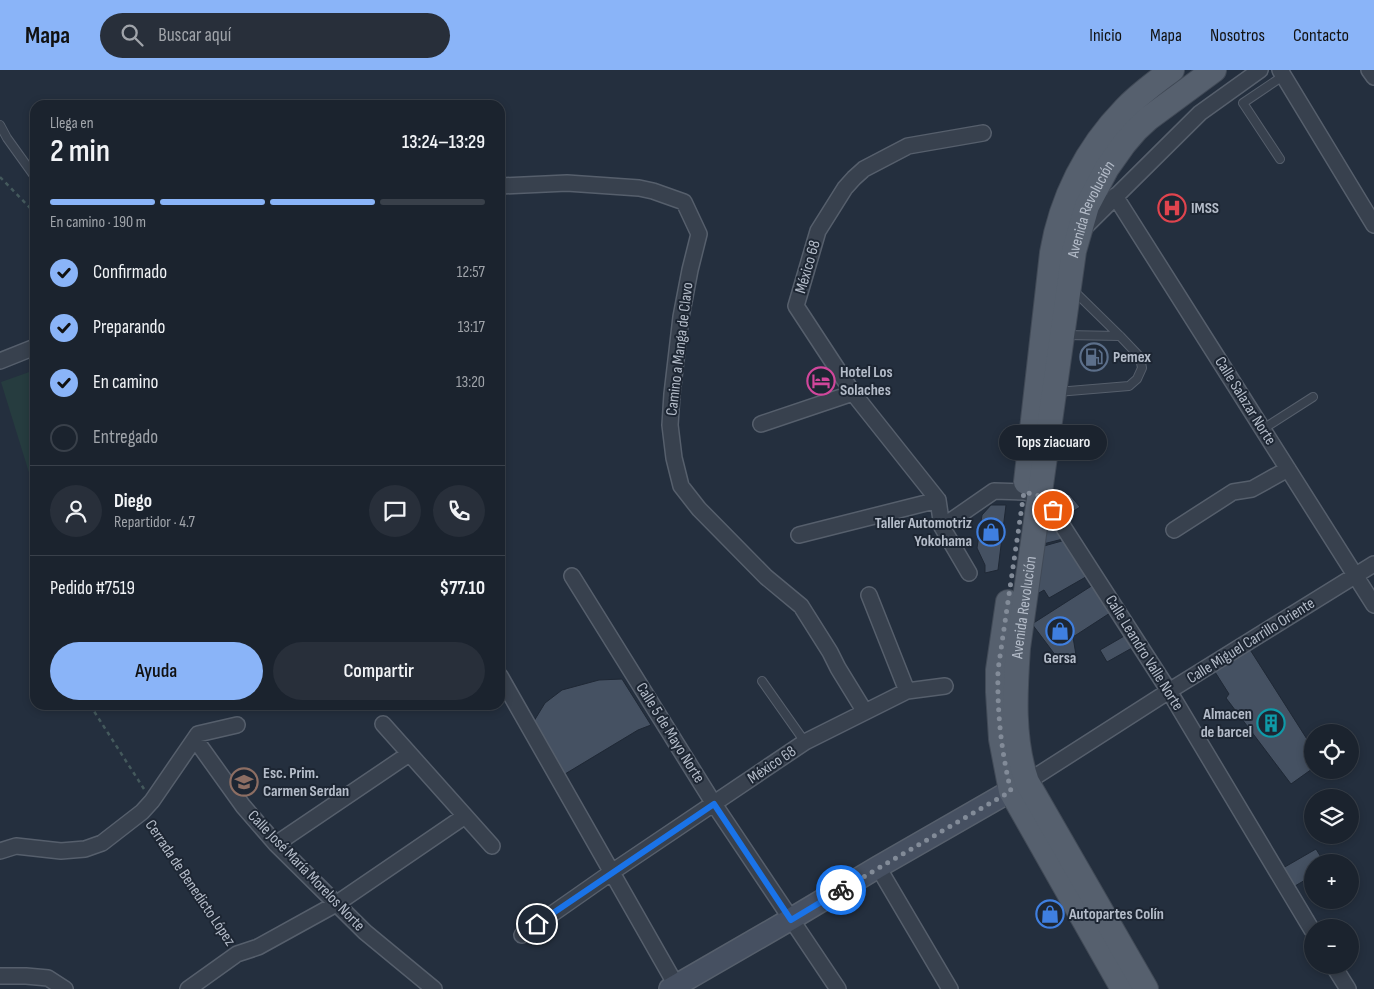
<!DOCTYPE html>
<html lang="es">
<head>
<meta charset="utf-8">
<style>
  :root { --surface:#1b232e; --page:#282f3a; --text:#f1f3f6; --muted:#a0a4aa; --line:#39404a; --accent:#8ab4f8 }
  body { margin:0; font-family:"Sofia Sans Condensed",sans-serif; background:var(--page); color:var(--text); height:100vh; display:flex; flex-direction:column; font-size:19px; white-space:nowrap }
  * { box-sizing:border-box; margin:0 }
  p { font-size:16px; color:var(--muted) }
  .icon { flex:none; width:28px; height:28px; fill:none; stroke:currentColor; stroke-width:2; stroke-linecap:round; stroke-linejoin:round }
  .map { position:relative; flex:1; overflow:hidden }
  .details { position:absolute; left:30px; top:30px; width:475px; height:610px; display:flex; flex-direction:column; background:var(--surface); border-radius:15px; box-shadow:0 2px 8px #0003,0 0 0 1px var(--line) }
  .details>* { flex:none }
  .buttons { position:absolute; left:1304px; top:654px; display:grid; gap:10px }
  .buttons a { display:grid; place-items:center; width:55px; height:55px; border-radius:50%; background:var(--surface); box-shadow:0 2px 8px #0003,0 0 0 1px var(--line); font-size:25px }
  .pin { position:absolute; display:grid; place-items:center; width:42px; height:42px; color:#fff; margin:-21px; border:2px solid #fff; border-radius:50%; box-shadow:0 1px 5px #0007 }
  .courier { position:absolute; display:grid; place-items:center; width:50px; height:50px; margin:-25px; border:4px solid #1a73e8; border-radius:50%; background:#fff; color:#222; box-shadow:0 1px 6px #0007 }
  .bubble { position:absolute; height:35px; border-radius:18px; background:var(--surface); box-shadow:0 2px 8px #0003,0 0 0 1px var(--line); font-size:16px; font-weight:600; line-height:35px; text-align:center }
  .summary em { font-style:normal; font-weight:600 }
  .summary div { display:flex; flex-direction:column-reverse }
  .summary { display:flex; align-items:center; justify-content:space-between; height:85px; padding:0 20px }
  h1 { font-size:32px; font-weight:600; line-height:38px }
  .bar { display:grid; grid-template-columns:repeat(4,1fr); gap:8px 5px; align-content:center; height:60px; padding:0 20px }
  .bar i { height:6px; border-radius:4px; background:var(--line) }
  .bar .on { background:var(--accent) }
  .bar p { grid-column:span 4 }
  .line { display:flex; align-items:center; gap:12px; padding:0 20px; border-top:1px solid var(--line) }
  .line div { flex:1 }
  .round { display:grid; place-items:center; flex:none; width:52px; height:52px; border-radius:26px; background:var(--page) }
  ol { padding:0 20px; list-style:none }
  li { display:flex; align-items:center; gap:15px; height:55px }
  li p { margin-inline-start:auto }
  li .icon { padding:5px; border-radius:50%; background:var(--accent); color:#111; stroke-width:4 }
  li:last-child { color:var(--muted) }
  li i { width:28px; height:28px; border:2px solid var(--line); border-radius:50% }
  .cta { display:flex; gap:10px; margin-top:auto; padding:10px 20px }
  .cta a { flex:1; height:58px; border-radius:30px; background:var(--accent); color:#111; font-size:20px; font-weight:600; line-height:58px; text-align:center }
  .cta a+a { background:var(--page); color:var(--text) }
  header { display:flex; align-items:center; gap:30px; box-sizing:border-box; height:70px; padding:0 25px; background:var(--accent); color:#111 }
  header strong { font-size:24px }
  nav { display:flex; gap:28px; margin-inline-start:auto; font-size:18px }
  .search { width:350px; height:45px; background:var(--page); display:flex; align-items:center; gap:12px; box-sizing:border-box; padding:0 18px; border-radius:28px; color:var(--muted); font-size:19px }
  .map>svg:first-child { display:block }
</style>
</head>
<body>
<header>
<strong>Mapa</strong>
<div class="search"><svg class="icon" aria-label="search" viewBox="0 0 24 24"><circle cx="10" cy="10" r="6"/><path d="M15 15l6 6"/></svg>Buscar aquí</div>
<nav><a>Inicio</a><a>Mapa</a><a>Nosotros</a><a>Contacto</a></nav>
</header>
<div class="map">
<svg width="1374" height="919" viewBox="0 0 1374 919">
  <rect width="100%" height="100%" fill="#242f3e"/>
  <path fill="#263c3f" d="M35,300V422L1,312Z"/>
  <path fill="#455162" stroke="#1f2835" d="M1069,424L1080,437L1069,444L1059,431Z
    M1043,432L1067,468L1043,474Z
    M991,435H1006L998,500L985,503V495L977,478L982,445Z
    M1069,469L1091,504L1049,528L1044,520L1034,526L1044,476Z
    M1093,515L1110,543L1073,567L1076,585L1062,594L1032,554Z
    M1126,565L1132,578L1107,592L1100,580Z
    M1249,578L1312,677V699L1291,714L1226,628L1229,624L1215,602Z
    M622,609L651,655L638,660L565,704L534,651L545,633L562,620L599,610Z
    M1316,779L1324,792H1312V806L1295,816L1283,798Z"/>
  <g fill="none" stroke-linecap="round" stroke-linejoin="round">
    <g stroke="#565f6c" stroke-width="10">
      <path id="lane" d="M0,55L7,68L35,107
        M1280,89L1243,33L1283,6
        M1065,265L1120,266
        M1057,322L1129,316L1137,309L1142,298L1140,287L1120,266L1072,219
        M1263,359L1313,327
        M762,611L805,672"/>
    </g>
    <g stroke="#565f6c" stroke-width="18">
      <path id="street" d="M1280,0L1374,155
        M1369,0L1374,7
        M500,116L567,113L639,118L653,121L684,132L699,164L690,200L681,247L672,324L670,355L674,388L681,416L699,439L766,507L801,536L830,582L838,598L865,642
        M1115,126L1374,535
        M1083,159L1200,43L1260,0
        M0,291L35,277
        M761,354L853,323
        M942,457L994,421L1024,422L1040,426L1053,441L1169,621L1312,860
        M1174,460L1233,422L1252,419L1288,399
        M799,465L938,430
        M969,503L942,457L938,430L853,323L796,236L818,161L845,118L854,108L864,99L908,76L983,63
        M572,506L714,734L838,919
        M869,525L907,621
        M500,606L676,915
        M383,654L492,776
        M195,669L243,736L276,774L365,862L434,919
        M1027,712L1169,621L1374,494
        M276,774L409,684
        M0,781L16,776L61,781L85,779L102,773L142,742L152,731L198,664L237,655
        M878,797L950,919
        M522,865L612,802L805,672L907,621L945,616
        M1333,895L1348,919
        M0,906H26L48,908L65,919
        M188,919L237,884L258,877L336,834L465,746"/>
    </g>
    <g stroke="#565f6c" stroke-width="24">
      <path id="secondary" d="M670,919L791,849L878,797L1026,712"/>
    </g>
    <g stroke="#414a57" stroke-width="26">
      <g id="primary">
        <path d="M1026,412L1052,183C1061,129 1086,79 1125,39C1139,24 1156,12 1172,0"/>
        <path d="M1008,532L998,600V622L1001,669L1011,721L1123,919"/>
        <path id="s1" d="M1146,919L1027,712C1012,670 1015,622 1018,578L1074,181L1087,136L1107,98L1124,74L1136,60L1149,48L1214,0"/>
      </g>
    </g>
    <path stroke="#44595c" stroke-width="2.5" stroke-dasharray="4 4" stroke-linecap="butt" d="M0,107L35,143
      M90,635L144,719
      M149,753L229,873"/>
    <use href="#lane" stroke="#38414e" stroke-width="8"/>
    <use href="#street" stroke="#38414e" stroke-width="15"/>
    <use href="#secondary" stroke="#465061" stroke-width="21"/>
    <use href="#primary" stroke="#56606e" stroke-width="24"/>
  </g>
  <g fill="none" stroke-linecap="round" stroke-linejoin="round">
    <path stroke="#828b98" stroke-width="5" stroke-dasharray="0 9" d="M841,820L1011,721C1001,681 997,641 998,600L1024,422L1040,426L1053,440"/>
    <path stroke="#1a73e8" stroke-width="6" d="M537,854L714,734L791,850L841,820"/>
  </g>
  <defs>
    <g id="hospital-ring" transform="scale(1.4375)"><circle r="9.5" fill="#1d2633" stroke="#e0444e" stroke-width="1.5"/><path d="M-5-5h3v3.5h4V-5h3V5h-3V1.5h-4V5h-3Z" fill="#e0444e"/></g>
    <g id="fuel-ring" transform="scale(1.4375)"><circle r="9.5" fill="#1d2633" stroke="#5c6f8a" stroke-width="1.5"/><path d="M-5.5-6h7V0h2V4h1.3V-2.5L3-4.5l.8-.8L6-3V5H2.5V1h-1V6h-7ZM-4.2-4.7v3.2H.2V-4.7Z" fill="#5c6f8a"/></g>
    <g id="hotel-ring" transform="scale(1.4375)"><circle r="9.5" fill="#1d2633" stroke="#d1479c" stroke-width="1.5"/><path d="M-6-4.5h1.5V1H6V5H4.5V3h-9V5H-6ZM-4 0a1.8 1.8 0 1 1 3.6 0ZM.5 0V-2.5h3Q6-2.5 6 0Z" fill="#d1479c"/></g>
    <g id="shop-ring" transform="scale(1.4375)"><circle r="9.5" fill="#1d2633" stroke="#3f7fe0" stroke-width="1.5"/><path d="M-5-2.5h2.3a2.7 3.5 0 0 1 5.4 0H5L5.5 6h-11ZM-1.5-2.5h3a1.5 2.3 0 0 0-3 0Z" fill="#3f7fe0"/></g>
    <g id="building-ring" transform="scale(1.4375)"><circle r="9.5" fill="#1d2633" stroke="#0f9aa8" stroke-width="1.5"/><path d="M-4-6H4V6H1V3H-1V6H-4ZM-2.5-4.3h1.7v1.8h-1.7ZM.8-4.3h1.7v1.8H.8ZM-2.5-1h1.7V.8h-1.7ZM.8-1h1.7V.8H.8Z" fill="#0f9aa8"/></g>
    <g id="school-ring" transform="scale(1.4375)"><circle r="9.5" fill="#1d2633" stroke="#8d6e63" stroke-width="1.5"/><path d="M0-5L7-2L0 1L-7-2ZM-4 1L0 2.5L4 1V4Q0 6-4 4Z" fill="#8d6e63"/></g>
  </defs>
  <g fill-rule="evenodd">
    <use href="#hospital-ring" x="1172" y="138"/>
    <use href="#fuel-ring" x="1094" y="287"/>
    <use href="#hotel-ring" x="821" y="311"/>
    <use href="#shop-ring" x="991" y="462"/>
    <use href="#shop-ring" x="1060" y="561"/>
    <use href="#building-ring" x="1271" y="653"/>
    <use href="#school-ring" x="244" y="712"/>
    <use href="#shop-ring" x="1050" y="844"/>
  </g>
  <g text-anchor="middle" dominant-baseline="central" stroke-width="4" stroke-linejoin="round" paint-order="stroke">
    <g font-size="16" font-weight="bold" fill="#b4bcc9" stroke="#1d2633" text-anchor="start">
      <text x="1191" y="138">IMSS</text>
      <text x="1113" y="287">Pemex</text>
      <text x="840" y="302">Hotel Los<tspan x="840" dy="18">Solaches</tspan></text>
      <text x="972" y="453" text-anchor="end">Taller Automotriz<tspan x="972" dy="18">Yokohama</tspan></text>
      <text x="1060" y="588" text-anchor="middle">Gersa</text>
      <text x="1252" y="644" text-anchor="end">Almacen<tspan x="1252" dy="18">de barcel</tspan></text>
      <text x="263" y="703">Esc. Prim.<tspan x="263" dy="18">Carmen Serdan</tspan></text>
      <text x="1069" y="844">Autopartes Colín</text>
    </g>
    <g font-size="16" fill="#b4bcc9" stroke="#1d2633">
      <text stroke="none"><textPath href="#s1" startOffset="820">Avenida Revolución</textPath></text>
      <text transform="translate(808 197) rotate(-74)">México 68</text>
      <text transform="translate(680 279) rotate(-83)">Camino a Manga de Clavo</text>
      <text transform="translate(1245 331) rotate(58)">Calle Salazar Norte</text>
      <text stroke="none"><textPath href="#s1" startOffset="415">Avenida Revolución</textPath></text>
      <text transform="translate(1251 571) rotate(-32)">Calle Miguel Carrillo Oriente</text>
      <text transform="translate(1144 583) rotate(58)">Calle Leandro Valle Norte</text>
      <text transform="translate(670 663) rotate(58)">Calle 5 de Mayo Norte</text>
      <text transform="translate(772 695) rotate(-34)">México 68</text>
      <text transform="translate(306 801) rotate(46)">Calle José María Morelos Norte</text>
      <text transform="translate(190 813) rotate(56)">Cerrada de Benedicto López</text>
    </g>
  </g>
</svg>
<div class="buttons">
<a><svg class="icon" aria-label="locate" viewBox="0 0 24 24"><circle cx="12" cy="12" r="6"/><path d="M12 2v4M12 18v4M2 12h4M18 12h4"/></svg></a>
<a><svg class="icon" aria-label="layers" viewBox="0 0 24 24"><path d="M12 4l9 5-9 5-9-5zM3 14l9 5 9-5"/></svg></a>
<a>+</a>
<a>−</a>
</div>
<div class="pin" style="left:1053px;top:440px;background:#ea580c"><svg class="icon" aria-label="bag" viewBox="0 0 24 24"><path d="M5 8h14l-1 12H6zM9 8a3 3 0 0 1 6 0"/></svg></div>
<div class="pin" style="left:537px;top:854px;background:#1f2937"><svg class="icon" aria-label="home" viewBox="0 0 24 24"><path d="M3 11l9-7 9 7M6 9v11h12V9"/></svg></div>
<div class="courier" style="left:841px;top:820px"><svg class="icon" aria-label="bike" viewBox="0 0 24 24"><circle cx="6" cy="16" r="4"/><circle cx="18" cy="16" r="4"/><path d="M6 16l4-8h5l3 8M10 8l3 8H6M13 5h3"/></svg></div>
<div class="bubble" style="left:999px;top:355px;width:108px">Tops ziacuaro</div>
<section class="details">
<div class="summary"><div><h1>2 min</h1><p>Llega en</p></div><em>13:24–13:29</em></div>
<div class="bar"><i class="on"></i><i class="on"></i><i class="on"></i><i></i><p>En camino · 190 m</p></div>
<ol>
<li><svg class="icon" aria-label="check" viewBox="0 0 24 24"><path d="M5 12l5 5 9-10"/></svg>Confirmado<p>12:57</p></li>
<li><svg class="icon" aria-label="check" viewBox="0 0 24 24"><path d="M5 12l5 5 9-10"/></svg>Preparando<p>13:17</p></li>
<li><svg class="icon" aria-label="check" viewBox="0 0 24 24"><path d="M5 12l5 5 9-10"/></svg>En camino<p>13:20</p></li>
<li><i></i>Entregado</li>
</ol>
<div class="line" style="height:90px"><a class="round"><svg class="icon" aria-label="person" viewBox="0 0 24 24"><circle cx="12" cy="8" r="4"/><path d="M4 21q1-7 8-7t8 7"/></svg></a><div><b>Diego</b><p>Repartidor · 4.7</p></div><a class="round"><svg class="icon" aria-label="chat" viewBox="0 0 24 24"><path d="M4 5h16v11H9l-5 4z"/></svg></a><a class="round"><svg class="icon" aria-label="phone" viewBox="0 0 24 24"><path d="M5 4h4l2 5-3 2q2 4 5 5l2-3 5 2v4C11 20 4 13 5 4z"/></svg></a></div>
<div class="line" style="height:65px"><div>Pedido #7519</div><b>$77.10</b></div>
<div class="cta"><a>Ayuda</a><a>Compartir</a></div>
</section>
</div>
</body>
</html>
